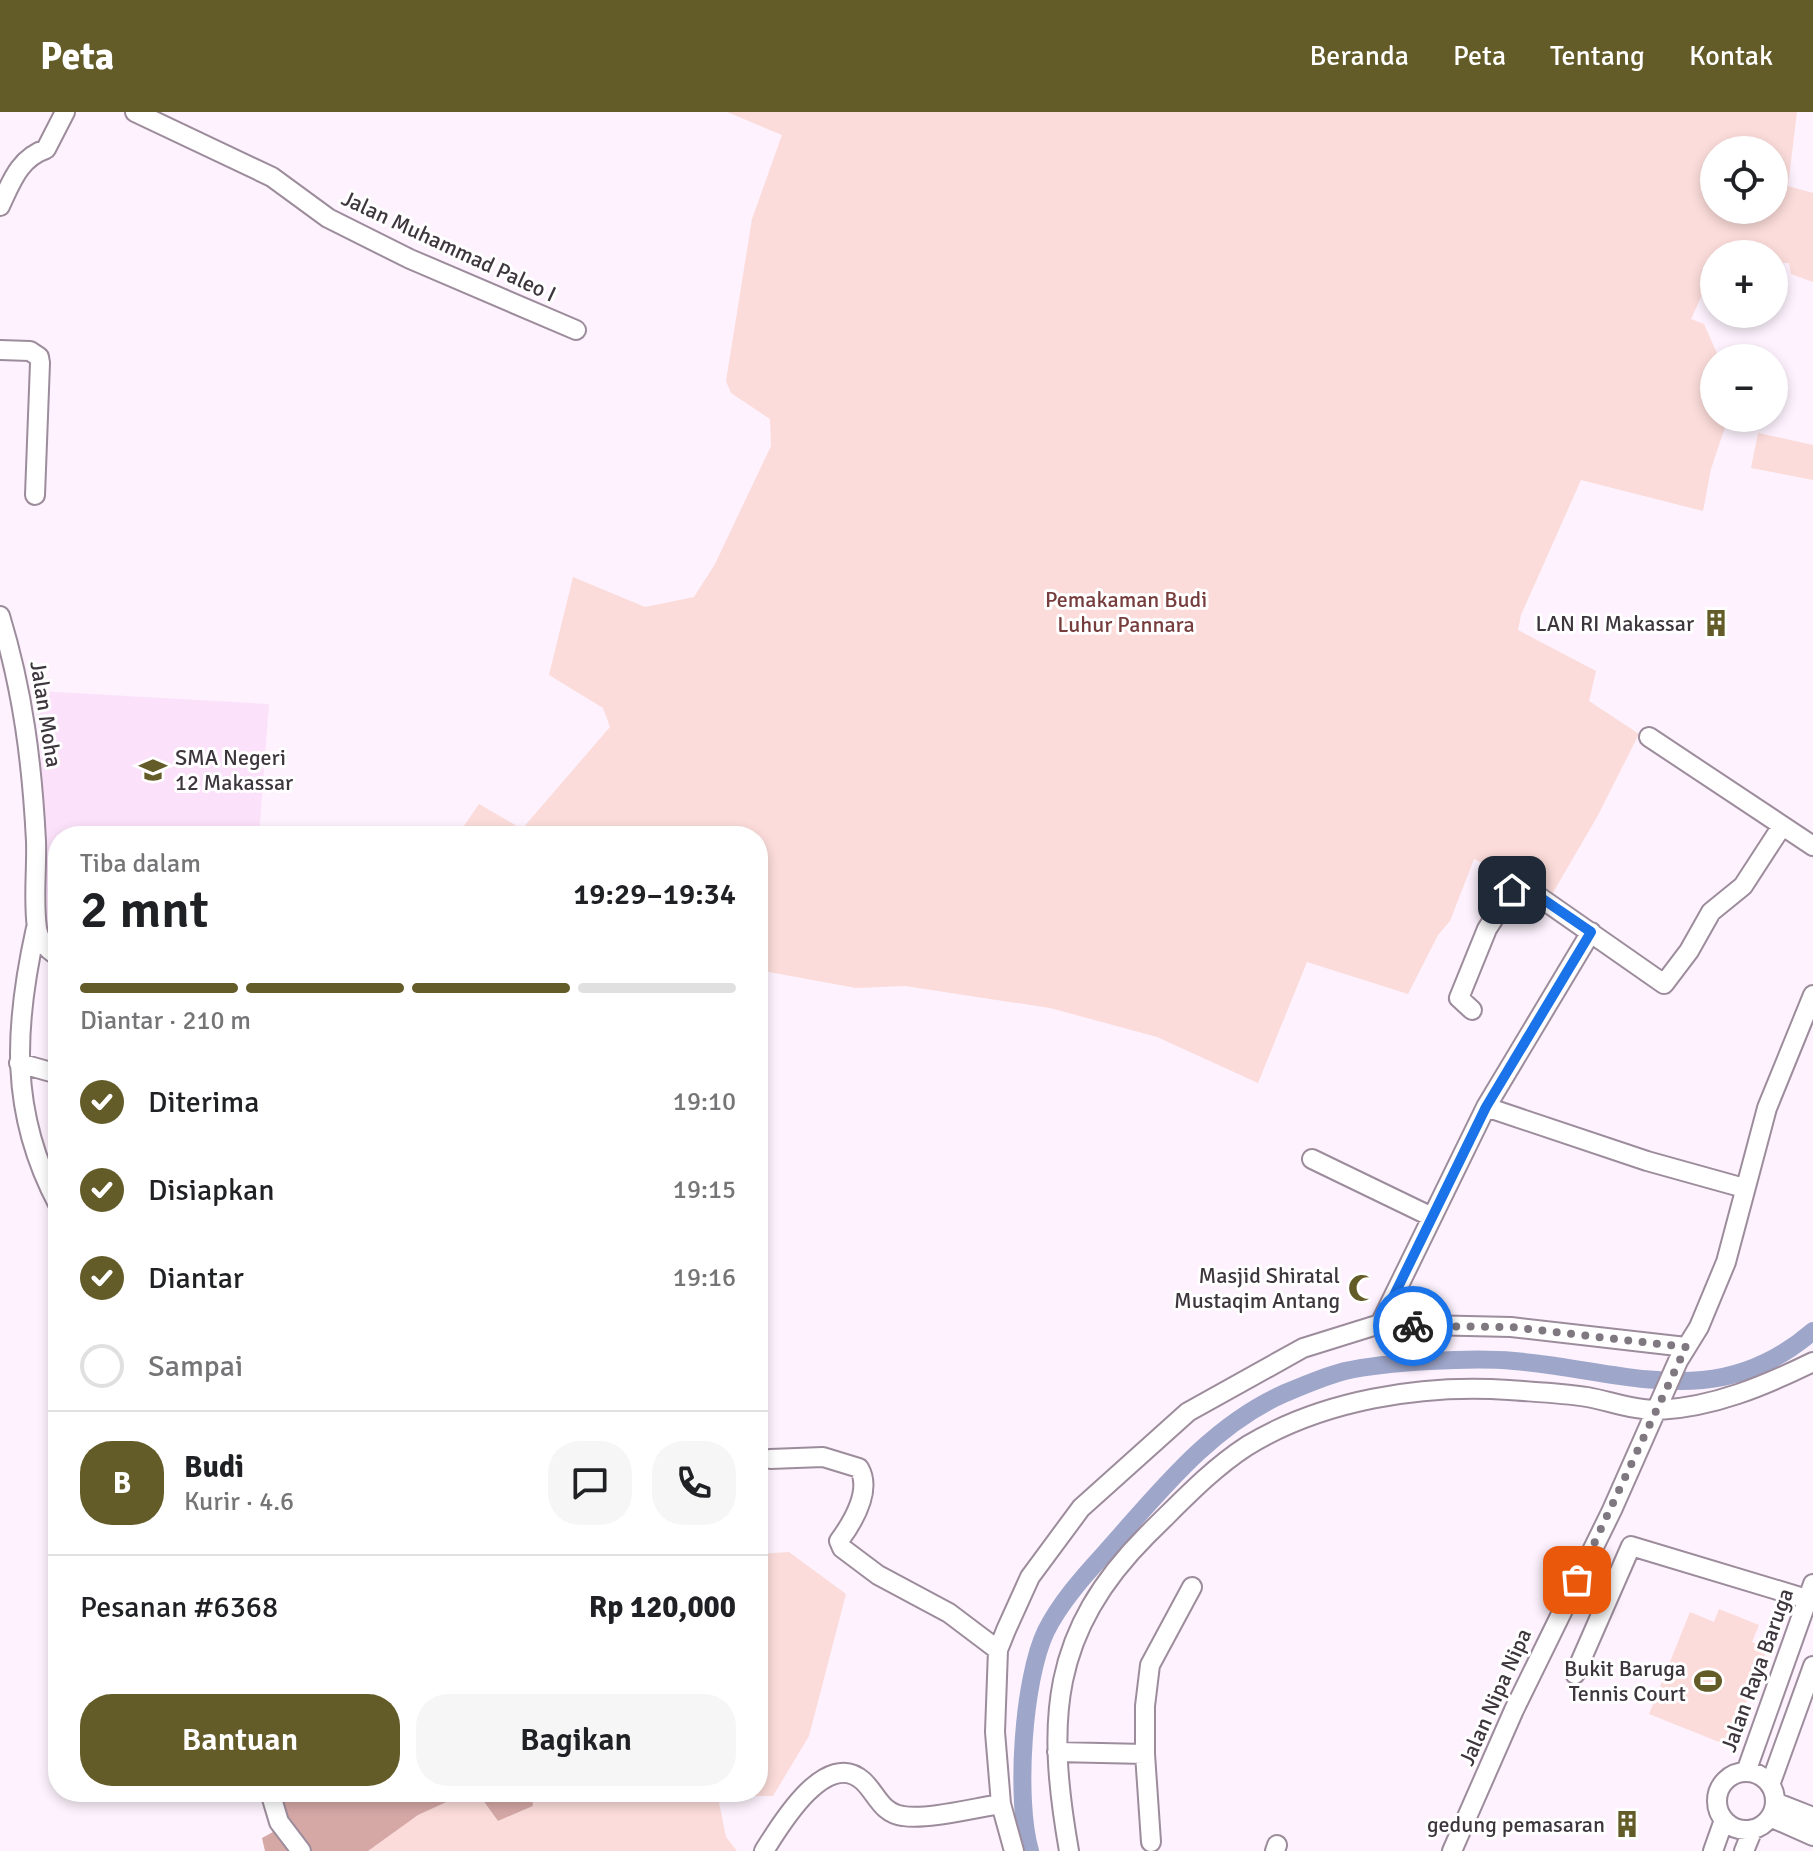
<!DOCTYPE html>
<html lang="id">
<head>
<meta charset="utf-8">
<style>
  :root { --surface:#fff; --page:#f6f6f6; --text:#202124; --muted:#757577; --line:#e0e0e0; --accent:#635b28 }
  body { margin:0; font-family:Signika,sans-serif; background:var(--page); color:var(--text); height:100vh; display:flex; flex-direction:column; font-size:30px; white-space:nowrap }
  * { box-sizing:border-box; margin:0 }
  p { font-size:26px; color:var(--muted) }
  .icon { flex:none; width:44px; height:44px; fill:none; stroke:currentColor; stroke-width:2; stroke-linecap:round; stroke-linejoin:round }
  .map { position:relative; flex:1; overflow:hidden }
  .sheet { position:absolute; left:48px; top:714px; width:720px; height:976px; display:flex; flex-direction:column; background:var(--surface); border-radius:32px; box-shadow:0 4px 12px #0003 }
  .sheet>* { flex:none }
  .buttons { position:absolute; left:1700px; top:24px; display:grid; gap:16px }
  .buttons a { display:grid; place-items:center; width:88px; height:88px; border-radius:50%; background:var(--surface); box-shadow:0 4px 12px #0003; font-size:40px }
  .pin { position:absolute; display:grid; place-items:center; width:68px; height:68px; color:#fff; margin:-34px; border-radius:16px; box-shadow:0 4px 12px #0006 }
  .courier { position:absolute; display:grid; place-items:center; width:80px; height:80px; margin:-40px; border:6px solid #1a73e8; border-radius:50%; background:#fff; color:#222; box-shadow:0 2px 10px #0007 }
  .headline em { font-style:normal; font-weight:600 }
  .headline div { display:flex; flex-direction:column-reverse }
  .headline { display:flex; align-items:center; justify-content:space-between; height:136px; padding:0 32px }
  h1 { font-size:52px; font-weight:600; line-height:60px }
  .bar { display:grid; grid-template-columns:repeat(4,1fr); gap:12px 8px; align-content:center; height:96px; padding:0 32px }
  .bar i { height:10px; border-radius:6px; background:var(--line) }
  .bar .active { background:var(--accent) }
  .bar p { grid-column:span 4 }
  .line { display:flex; align-items:center; gap:20px; padding:0 32px; border-top:2px solid var(--line) }
  .line div { flex:1 }
  .round { display:grid; place-items:center; flex:none; width:84px; height:84px; border-radius:32px; background:var(--page) }
  ol { padding:0 32px; list-style:none }
  li { display:flex; align-items:center; gap:24px; height:88px }
  li p { margin-inline-start:auto }
  li .icon { padding:8px; border-radius:50%; background:var(--accent); color:#fff; stroke-width:4 }
  li:last-child { color:var(--muted) }
  li i { width:44px; height:44px; border:4px solid var(--line); border-radius:50% }
  .cta { display:flex; gap:16px; margin-top:auto; padding:16px 32px }
  .cta a { flex:1; height:92px; border-radius:32px; background:var(--accent); color:#fff; font-size:32px; font-weight:600; line-height:92px; text-align:center }
  .cta a+a { background:var(--page); color:var(--text) }
  header { display:flex; align-items:center; gap:48px; box-sizing:border-box; height:112px; padding:0 40px; background:var(--accent); color:#fff }
  header strong { font-size:38px }
  nav { display:flex; gap:44px; margin-inline-start:auto; font-size:28px }
  .map>svg:first-child { display:block }
</style>
</head>
<body>
<header>
<strong>Peta</strong>
<nav><a>Beranda</a><a>Peta</a><a>Tentang</a><a>Kontak</a></nav>
</header>
<div class="map">
<svg width="1813" height="1739" viewBox="0 0 1813 1739">
  <rect width="100%" height="100%" fill="#fdf2fd"/>
  <path fill="#fbe2fa" d="M38,579L269,592L259,724H58V828L48,824Z"/>
  <path fill="#fbdcda" fill-rule="evenodd" d="M727,0H1797L1788,74L1813,81V170L1791,162L1789,151H1774V142H1742L1726,131L1721,142H1714V157L1691,207L1704,212L1719,246H1714V306H1728L1711,357L1703,399L1581,368L1521,503L1518,518L1596,559L1589,589L1639,622L1597,705L1544,796L1527,789L1509,764L1474,747L1450,809L1438,823L1408,882L1307,850L1258,971L1157,925L1050,896L905,874L856,876L758,858V724H457L479,692L522,717L610,615L603,596L549,563L573,465L645,495L694,485L715,452L771,334L770,307L731,281L726,269L752,107L782,23ZM1714,38H1774V98H1714Z
    M1758,321L1813,333V368L1751,356Z
    M789,1440L846,1482L809,1624L773,1684H745L719,1690L726,1725L737,1739H368C396,1719 442,1680 477,1680L498,1709L533,1694L532,1680H758V1442Z
    M1719,1497L1759,1513L1752,1530L1767,1537L1729,1634L1649,1602L1690,1500L1714,1510Z"/>
  <path fill="#d5a8a6" d="M262,1680H468L418,1703L368,1739H265L262,1726L273,1720Z
    M477,1680H532L533,1694L498,1709Z"/>
  <g fill="none" stroke-linecap="round" stroke-linejoin="round">
    <path stroke="#9ea6ca" stroke-width="18" d="M1030,1739C1015,1687 1023,1567 1046,1519C1060,1491 1083,1465 1104,1442C1157,1383 1209,1315 1283,1282C1302,1274 1325,1264 1345,1259C1386,1250 1472,1245 1514,1249C1625,1258 1716,1303 1813,1219"/>
    <g stroke="#9d8c9c" stroke-width="22">
      <path id="minor" d="M135,0L272,65L328,106L410,147L576,218
        M0,94C11,71 19,46 46,37L65,0
        M0,238L30,239L39,245L40,251L35,383
        M0,504C23,579 32,651 36,729C37,757 33,788 37,816C39,829 46,837 58,844
        M1649,625L1813,734
        M36,816C14,915 9,1000 58,1092
        M1472,898L1459,886L1487,817L1512,778L1525,775L1664,872L1689,839L1711,800L1743,774L1782,714
        M19,951L58,962
        M1486,995L1647,1049L1744,1076
        M1312,1047L1432,1105
        M1380,1212L1486,995L1591,820
        M770,1347L823,1345L859,1356C872,1378 853,1410 839,1429L842,1436L878,1463L949,1501L998,1538
        M1575,1562L1631,1434L1807,1487
        M1057,1640L1145,1642V1594L1150,1553L1192,1475
        M1145,1642L1151,1730
        M1746,1660L1813,1472
        M1717 1689a29 29 0 1 1 58 0a29 29 0 1 1-58 0Z
        M1770,1673L1813,1554
        M270,1680L279,1710L301,1739
        M1775,1690L1813,1705
        M1770,1705L1813,1724
        M764,1739C779,1715 826,1635 863,1669C877,1682 881,1701 903,1704C928,1708 974,1696 1001,1692
        M1014,1739L1001,1692L995,1620L998,1538L1006,1518L1030,1465L1081,1396L1188,1300L1303,1236L1380,1212L1511,1215L1686,1235
        M1069,1739C1046,1608 1050,1520 1148,1422C1180,1391 1210,1358 1247,1334C1322,1288 1422,1272 1509,1278C1535,1280 1562,1281 1587,1285C1610,1289 1636,1299 1659,1298C1714,1295 1764,1274 1813,1250
        M1275,1739L1277,1733
        M1452,1739L1514,1598L1612,1398L1678,1249L1699,1215L1726,1150L1767,996L1813,883
        M1713,1739L1724,1708
        M1744,1739L1753,1717"/>
    </g>
    <use href="#minor" stroke="#fff" stroke-width="18"/>
  </g>
  <g fill="none" stroke-linecap="round" stroke-linejoin="round">
    <path stroke="#807880" stroke-width="8" stroke-dasharray="0 14.4" d="M1413,1214L1511,1215L1686,1235L1577,1468"/>
    <path stroke="#1a73e8" stroke-width="10" d="M1413,1214L1380,1212L1486,995L1591,820L1525,775L1512,778"/>
  </g>
  <defs>
    <g id="building-bare" transform="scale(2.16)"><path d="M-4-6H4V6H1V3H-1V6H-4ZM-2.5-4.3h1.7v1.8h-1.7ZM.8-4.3h1.7v1.8H.8ZM-2.5-1h1.7V.8h-1.7ZM.8-1h1.7V.8H.8Z" fill="#635b28" stroke="#fff" stroke-width="2.5" paint-order="stroke"/></g>
    <g id="school-bare" transform="scale(2.16)"><path d="M0-5L7-2L0 1L-7-2ZM-4 1L0 2.5L4 1V4Q0 6-4 4Z" fill="#635b28" stroke="#fff" stroke-width="2.5" paint-order="stroke"/></g>
    <g id="mosque-bare" transform="scale(2.16)"><path d="M3.5-4.9A6 6 0 1 0 3.5 4.9A5 5 0 1 1 3.5-4.9Z" fill="#635b28" stroke="#fff" stroke-width="2.5" paint-order="stroke"/></g>
    <g id="stadium-bare" transform="scale(2.16)"><path d="M0-5a6.5 5 0 1 0 0 10a6.5 5 0 1 0 0-10ZM-3.5-1.8h7v3.6h-7Z" fill="#635b28" stroke="#fff" stroke-width="2.5" paint-order="stroke"/></g>
  </defs>
  <g fill-rule="evenodd">
    <use href="#building-bare" x="1716" y="511"/>
    <use href="#school-bare" x="153" y="658"/>
    <use href="#mosque-bare" x="1362" y="1176"/>
    <use href="#stadium-bare" x="1708" y="1569"/>
    <use href="#building-bare" x="1627" y="1712"/>
  </g>
  <g text-anchor="middle" dominant-baseline="central" stroke-width="6" stroke-linejoin="round" paint-order="stroke">
    <g font-size="22" fill="#3d363d" stroke="#fff">
      <text transform="translate(449 134) rotate(25)">Jalan Muhammad Paleo I</text>
      <text transform="translate(46 602) rotate(81)">Jalan Moha</text>
      <text transform="translate(1757 1558) rotate(-70)">Jalan Raya Baruga</text>
      <text transform="translate(1495 1585) rotate(-66)">Jalan Nipa Nipa</text>
    </g>
    <g font-size="22" fill="#773c3c" stroke="#fff">
      <text x="1126" y="487">Pemakaman Budi<tspan x="1126" dy="25">Luhur Pannara</tspan></text>
    </g>
    <g font-size="22" fill="#3d363d" stroke="#fff" text-anchor="end">
      <text x="1694" y="511">LAN RI Makassar</text>
      <text x="175" y="645" text-anchor="start">SMA Negeri<tspan x="175" dy="25">12 Makassar</tspan></text>
      <text x="1340" y="1163">Masjid Shiratal<tspan x="1340" dy="25">Mustaqim Antang</tspan></text>
      <text x="1686" y="1556">Bukit Baruga<tspan x="1686" dy="25">Tennis Court</tspan></text>
      <text x="1605" y="1712">gedung pemasaran</text>
    </g>
  </g>
</svg>
<div class="buttons">
<a><svg class="icon" aria-label="locate" viewBox="0 0 24 24"><circle cx="12" cy="12" r="6"/><path d="M12 2v4M12 18v4M2 12h4M18 12h4"/></svg></a>
<a>+</a>
<a>−</a>
</div>
<div class="pin" style="left:1577px;top:1468px;background:#ea580c"><svg class="icon" aria-label="bag" viewBox="0 0 24 24"><path d="M5 8h14l-1 12H6zM9 8a3 3 0 0 1 6 0"/></svg></div>
<div class="pin" style="left:1512px;top:778px;background:#1f2937"><svg class="icon" aria-label="home" viewBox="0 0 24 24"><path d="M3 11l9-7 9 7M6 9v11h12V9"/></svg></div>
<div class="courier" style="left:1413px;top:1214px"><svg class="icon" aria-label="bike" viewBox="0 0 24 24"><circle cx="6" cy="16" r="4"/><circle cx="18" cy="16" r="4"/><path d="M6 16l4-8h5l3 8M10 8l3 8H6M13 5h3"/></svg></div>
<section class="sheet">
<div class="headline"><div><h1>2 mnt</h1><p>Tiba dalam</p></div><em>19:29–19:34</em></div>
<div class="bar"><i class="active"></i><i class="active"></i><i class="active"></i><i></i><p>Diantar · 210 m</p></div>
<ol>
<li><svg class="icon" aria-label="check" viewBox="0 0 24 24"><path d="M5 12l5 5 9-10"/></svg>Diterima<p>19:10</p></li>
<li><svg class="icon" aria-label="check" viewBox="0 0 24 24"><path d="M5 12l5 5 9-10"/></svg>Disiapkan<p>19:15</p></li>
<li><svg class="icon" aria-label="check" viewBox="0 0 24 24"><path d="M5 12l5 5 9-10"/></svg>Diantar<p>19:16</p></li>
<li><i></i>Sampai</li>
</ol>
<div class="line" style="height:144px"><b class="round" style="background:var(--accent);color:#fff">B</b><div><b>Budi</b><p>Kurir · 4.6</p></div><a class="round"><svg class="icon" aria-label="chat" viewBox="0 0 24 24"><path d="M4 5h16v11H9l-5 4z"/></svg></a><a class="round"><svg class="icon" aria-label="phone" viewBox="0 0 24 24"><path d="M5 4h4l2 5-3 2q2 4 5 5l2-3 5 2v4C11 20 4 13 5 4z"/></svg></a></div>
<div class="line" style="height:104px"><div>Pesanan #6368</div><b>Rp 120,000</b></div>
<div class="cta"><a>Bantuan</a><a>Bagikan</a></div>
</section>
</div>
</body>
</html>
